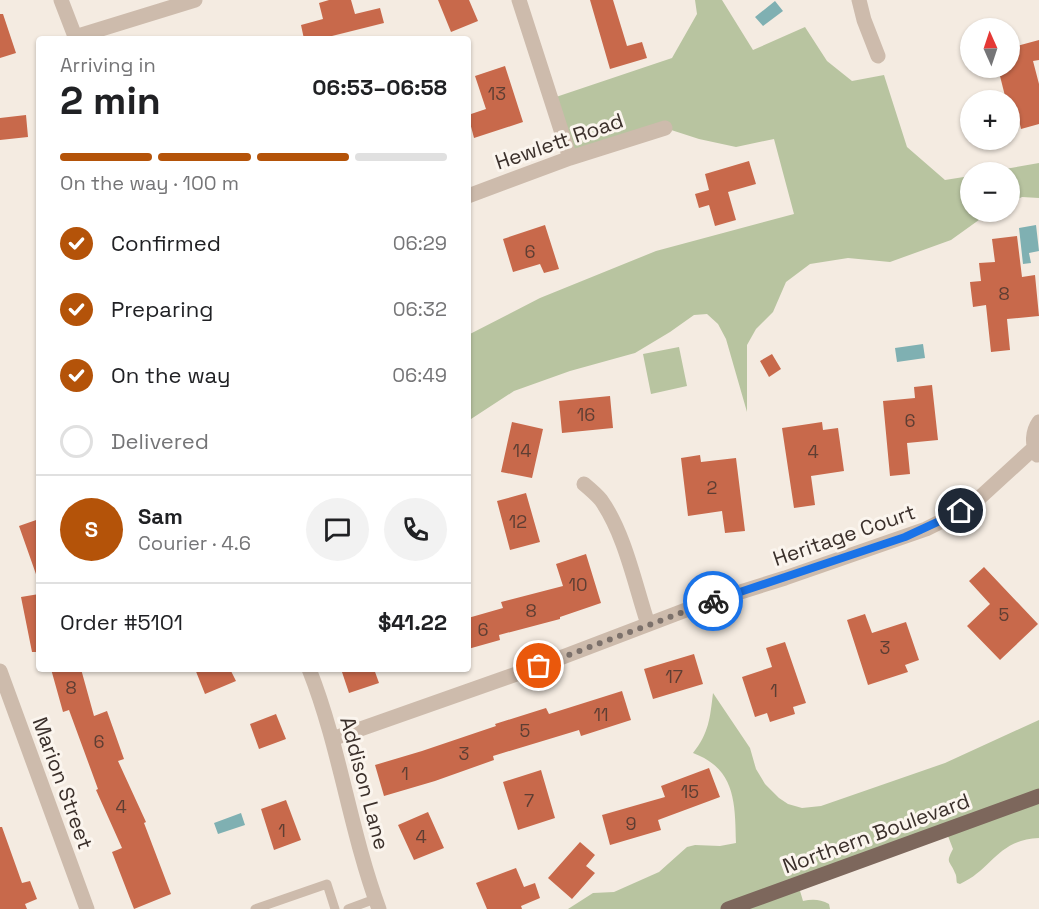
<!DOCTYPE html>
<html lang="en">
<head>
<meta charset="utf-8">
<style>
  :root { --surface:#fff; --page:#f2f2f2; --text:#202124; --muted:#757577; --line:#e0e0e0; --accent:#b45309 }
  body { margin:0; font-family:"Space Grotesk",sans-serif; background:var(--page); color:var(--text); height:100vh; display:flex; flex-direction:column; font-size:22px; white-space:nowrap }
  * { box-sizing:border-box; margin:0 }
  p { font-size:20px; color:var(--muted) }
  .icon { flex:none; width:33px; height:33px; fill:none; stroke:currentColor; stroke-width:2; stroke-linecap:round; stroke-linejoin:round }
  .map { position:relative; flex:1; overflow:hidden }
  .panel { position:absolute; left:36px; top:36px; width:435px; height:636px; display:flex; flex-direction:column; background:var(--surface); border-radius:6px; box-shadow:0 2px 4px #0004 }
  .panel>* { flex:none }
  .needle { width:39px; rotate:357deg }
  .fabs { position:absolute; left:960px; top:18px; display:grid; gap:12px }
  .fabs a { display:grid; place-items:center; width:60px; height:60px; border-radius:50%; background:var(--surface); box-shadow:0 2px 4px #0004; font-size:30px }
  .pin { position:absolute; display:grid; place-items:center; width:51px; height:51px; color:#fff; margin:-26px; border:3px solid #fff; border-radius:50%; box-shadow:0 2px 6px #0007 }
  .courier { position:absolute; display:grid; place-items:center; width:60px; height:60px; margin:-30px; border:4px solid #1a73e8; border-radius:50%; background:#fff; color:#222; box-shadow:0 2px 8px #0007 }
  .overview em { font-style:normal; font-weight:600 }
  .overview div { display:flex; flex-direction:column-reverse }
  .overview { display:flex; align-items:center; justify-content:space-between; height:102px; padding:0 24px }
  h1 { font-size:39px; font-weight:600; line-height:45px }
  .bar { display:grid; grid-template-columns:repeat(4,1fr); gap:9px 6px; align-content:center; height:72px; padding:0 24px }
  .bar i { height:8px; border-radius:4px; background:var(--line) }
  .bar .active { background:var(--accent) }
  .bar p { grid-column:span 4 }
  .line { display:flex; align-items:center; gap:15px; padding:0 24px; border-top:2px solid var(--line) }
  .line div { flex:1 }
  .round { display:grid; place-items:center; flex:none; width:63px; height:63px; border-radius:32px; background:var(--page) }
  ol { padding:0 24px; list-style:none }
  li { display:flex; align-items:center; gap:18px; height:66px }
  li p { margin-inline-start:auto }
  li .icon { padding:6px; border-radius:50%; background:var(--accent); color:#fff; stroke-width:4 }
  li:last-child { color:var(--muted) }
  li i { width:33px; height:33px; border:3px solid var(--line); border-radius:50% }
  .map>svg:first-child { display:block }
</style>
</head>
<body>
<div class="map">
<svg width="1039" height="909" viewBox="0 0 1039 909">
  <rect width="100%" height="100%" fill="#f4ebe1"/>
  <path fill="#b8c4a0" d="M695,0H722L753,50L805,27L827,61L852,81L884,75L907,147L945,180L970,176V212H990L951,240L890,262L848,258L810,264L786,282L773,312L756,329L747,345V412L726,339L718,324L707,314L694,315L670,332L635,353L570,371L514,391L471,419L468,424V335L540,298L656,251L794,214L774,139L736,147L699,139L665,128L570,158L550,99L672,58L697,14Z
    M1039,163V198L1022,197L1010,203V172H988Z
    M679,347L687,386L651,394L643,354Z
    M713,693L750,748L756,769L765,784L779,798L788,804L802,808L821,806L945,763L1039,720V838C997,840 993,869 960,884L957,883C956,880 957,876 955,873C950,860 945,864 953,849L946,831L798,884L803,901C812,899 820,899 829,904L830,909H568L593,893L614,892L659,872L687,847L695,845L720,846L736,843C735,803 736,769 693,753C709,733 710,718 713,693Z"/>
  <path fill="#7fb0b2" d="M775,1L783,11L763,26L755,17Z
    M1036,225L1039,251L1029,253L1031,263L1023,264L1019,228Z
    M923,344L925,358L897,362L895,348Z
    M241,813L245,825L218,834L214,823Z"/>
  <path fill="#c8694b" d="M329,0H351L355,14L380,8L384,23L320,39H304L301,25L323,19L319,3Z
    M438,0H469L478,21L451,32Z
    M590,0H613L627,46L642,42L647,58L610,69Z
    M0,14H3L16,53L0,58Z
    M1039,40V60L1033,61L1039,84V124L1021,129L1019,120L1010,122V100H1006L998,68H1010V48Z
    M505,66L523,122L474,138L468,115L486,109L475,76Z
    M26,115L28,137L0,140V118Z
    M749,161L756,184L728,192L736,220L715,226L709,205L699,208L695,194L709,190L705,174Z
    M545,225L559,269L544,273L540,264L513,272L503,239Z
    M1017,236L1022,277L1035,275L1039,316L1007,319L1010,350L991,352L986,305L973,307L970,282L981,281L979,263L995,262L992,239Z
    M772,354L781,369L769,377L760,361Z
    M932,385L938,440L907,443L910,474L890,476L883,401L915,398L914,387Z
    M610,396L613,428L562,433L559,401Z
    M512,422L543,429L532,478L501,472Z
    M822,422L823,430L838,428L844,471L811,476L815,505L794,508L782,428Z
    M700,455L701,462L736,458L745,531L725,533L722,511L688,516L681,458Z
    M526,493L540,542L510,550L497,501Z
    M39,519V577H37L19,526Z
    M586,554L601,603L560,617V619L499,635L500,640L468,649V618L503,608L501,602L563,586L556,564Z
    M984,567L1038,624L1000,660L967,626L990,604L969,581Z
    M39,594V652H32L21,597Z
    M865,614L872,633L906,622L919,660L905,665L908,672L868,685L847,620Z
    M785,642L806,703L793,707L795,714L770,722L767,713L755,717L742,677L772,667L766,648Z
    M694,654L703,684L653,699L644,669Z
    M51,669H81L94,716L107,711L124,759L118,761L146,822L144,823L171,894L134,909L112,852L122,848L96,790L98,789L69,710L63,712Z
    M195,669H230L236,681L205,694Z
    M341,669H374L379,683L349,693Z
    M622,691L631,720L581,736L579,730L493,756L494,760L435,781L384,796L375,765L422,751L496,726L495,724L546,708L549,714Z
    M276,714L286,739L259,749L250,724Z
    M709,768L720,797L658,820L661,830L610,845L602,815L665,797L661,786Z
    M541,770L555,818L518,830L503,782Z
    M286,800L301,840L274,850L261,809Z
    M428,812L444,848L414,860L398,825Z
    M0,827H2L22,883L30,881L37,899L25,904L27,909H0Z
    M580,842L595,855L586,866L595,873L572,899L548,878Z
    M516,868L524,887L535,883L540,898L521,906L522,909H487L476,883Z"/>
  <g fill="none" stroke-linecap="round" stroke-linejoin="round">
    <path stroke="#cdbbac" stroke-width="9" d="M255,909L327,884L335,909
      M348,909L375,899"/>
    <path stroke="#cdbbac" stroke-width="15" d="M61,0L76,39
      M519,0L570,158
      M859,0L864,20L878,56
      M75,37L195,0
      M468,196L570,158L665,128
      M1037,455C1032,444 1032,432 1039,422
      M584,484C590,489 596,494 601,500C625,534 635,585 648,624
      M309,669C340,747 350,831 379,909
      M0,671L87,909
      M332,739L539,666L699,605L785,578L926,529L948,518L975,502L1034,448"/>
    <path stroke="#7d675c" stroke-width="15" d="M728,909L1039,796"/>
  </g>
  <g fill="none" stroke-linecap="round" stroke-linejoin="round">
    <path stroke="#7c716b" stroke-width="6" stroke-dasharray="0 10.8" d="M539,666L713,601"/>
    <path stroke="#1a73e8" stroke-width="8" d="M713,601L905,537L961,511"/>
  </g>
  <g text-anchor="middle" dominant-baseline="central" stroke-width="6" stroke-linejoin="round" paint-order="stroke">
    <g font-size="18" fill="#5e3e33">
      <text x="497" y="93">13</text>
      <text x="530" y="251">6</text>
      <text x="1004" y="293">8</text>
      <text x="586" y="414">16</text>
      <text x="910" y="420">6</text>
      <text x="522" y="450">14</text>
      <text x="813" y="451">4</text>
      <text x="712" y="487">2</text>
      <text x="518" y="521">12</text>
      <text x="578" y="584">10</text>
      <text x="531" y="610">8</text>
      <text x="1004" y="614">5</text>
      <text x="483" y="629">6</text>
      <text x="885" y="647">3</text>
      <text x="674" y="676">17</text>
      <text x="71" y="687">8</text>
      <text x="774" y="690">1</text>
      <text x="601" y="714">11</text>
      <text x="525" y="730">5</text>
      <text x="99" y="741">6</text>
      <text x="464" y="753">3</text>
      <text x="405" y="773">1</text>
      <text x="690" y="791">15</text>
      <text x="529" y="800">7</text>
      <text x="121" y="806">4</text>
      <text x="631" y="823">9</text>
      <text x="282" y="830">1</text>
      <text x="421" y="836">4</text>
    </g>
    <g font-size="21" fill="#3b302b" stroke="#fbf5ee">
      <text transform="translate(559 141) rotate(-19)">Hewlett Road</text>
      <text transform="translate(844 535) rotate(-19)">Heritage Court</text>
      <text transform="translate(63 783) rotate(70)">Marion Street</text>
      <text transform="translate(365 783) rotate(75)">Addison Lane</text>
      <text transform="translate(876 833) rotate(-20)">Northern Boulevard</text>
    </g>
  </g>
</svg>
<div class="fabs">
<a><svg class="needle" viewBox="-14 -14 28 28"><path d="M0-13l5 13h-10z" fill="#e53935"/><path d="M0 13l5-13h-10z" fill="#757577"/></svg></a>
<a>+</a>
<a>−</a>
</div>
<div class="pin" style="left:539px;top:666px;background:#ea580c"><svg class="icon" aria-label="bag" viewBox="0 0 24 24"><path d="M5 8h14l-1 12H6zM9 8a3 3 0 0 1 6 0"/></svg></div>
<div class="pin" style="left:961px;top:511px;background:#1f2937"><svg class="icon" aria-label="home" viewBox="0 0 24 24"><path d="M3 11l9-7 9 7M6 9v11h12V9"/></svg></div>
<div class="courier" style="left:713px;top:601px"><svg class="icon" aria-label="bike" viewBox="0 0 24 24"><circle cx="6" cy="16" r="4"/><circle cx="18" cy="16" r="4"/><path d="M6 16l4-8h5l3 8M10 8l3 8H6M13 5h3"/></svg></div>
<section class="panel">
<div class="overview"><div><h1>2 min</h1><p>Arriving in</p></div><em>06:53–06:58</em></div>
<div class="bar"><i class="active"></i><i class="active"></i><i class="active"></i><i></i><p>On the way · 100 m</p></div>
<ol>
<li><svg class="icon" aria-label="check" viewBox="0 0 24 24"><path d="M5 12l5 5 9-10"/></svg>Confirmed<p>06:29</p></li>
<li><svg class="icon" aria-label="check" viewBox="0 0 24 24"><path d="M5 12l5 5 9-10"/></svg>Preparing<p>06:32</p></li>
<li><svg class="icon" aria-label="check" viewBox="0 0 24 24"><path d="M5 12l5 5 9-10"/></svg>On the way<p>06:49</p></li>
<li><i></i>Delivered</li>
</ol>
<div class="line" style="height:108px"><b class="round" style="background:var(--accent);color:#fff">S</b><div><b>Sam</b><p>Courier · 4.6</p></div><a class="round"><svg class="icon" aria-label="chat" viewBox="0 0 24 24"><path d="M4 5h16v11H9l-5 4z"/></svg></a><a class="round"><svg class="icon" aria-label="phone" viewBox="0 0 24 24"><path d="M5 4h4l2 5-3 2q2 4 5 5l2-3 5 2v4C11 20 4 13 5 4z"/></svg></a></div>
<div class="line" style="height:78px"><div>Order #5101</div><b>$41.22</b></div>
</section>
</div>
</body>
</html>
